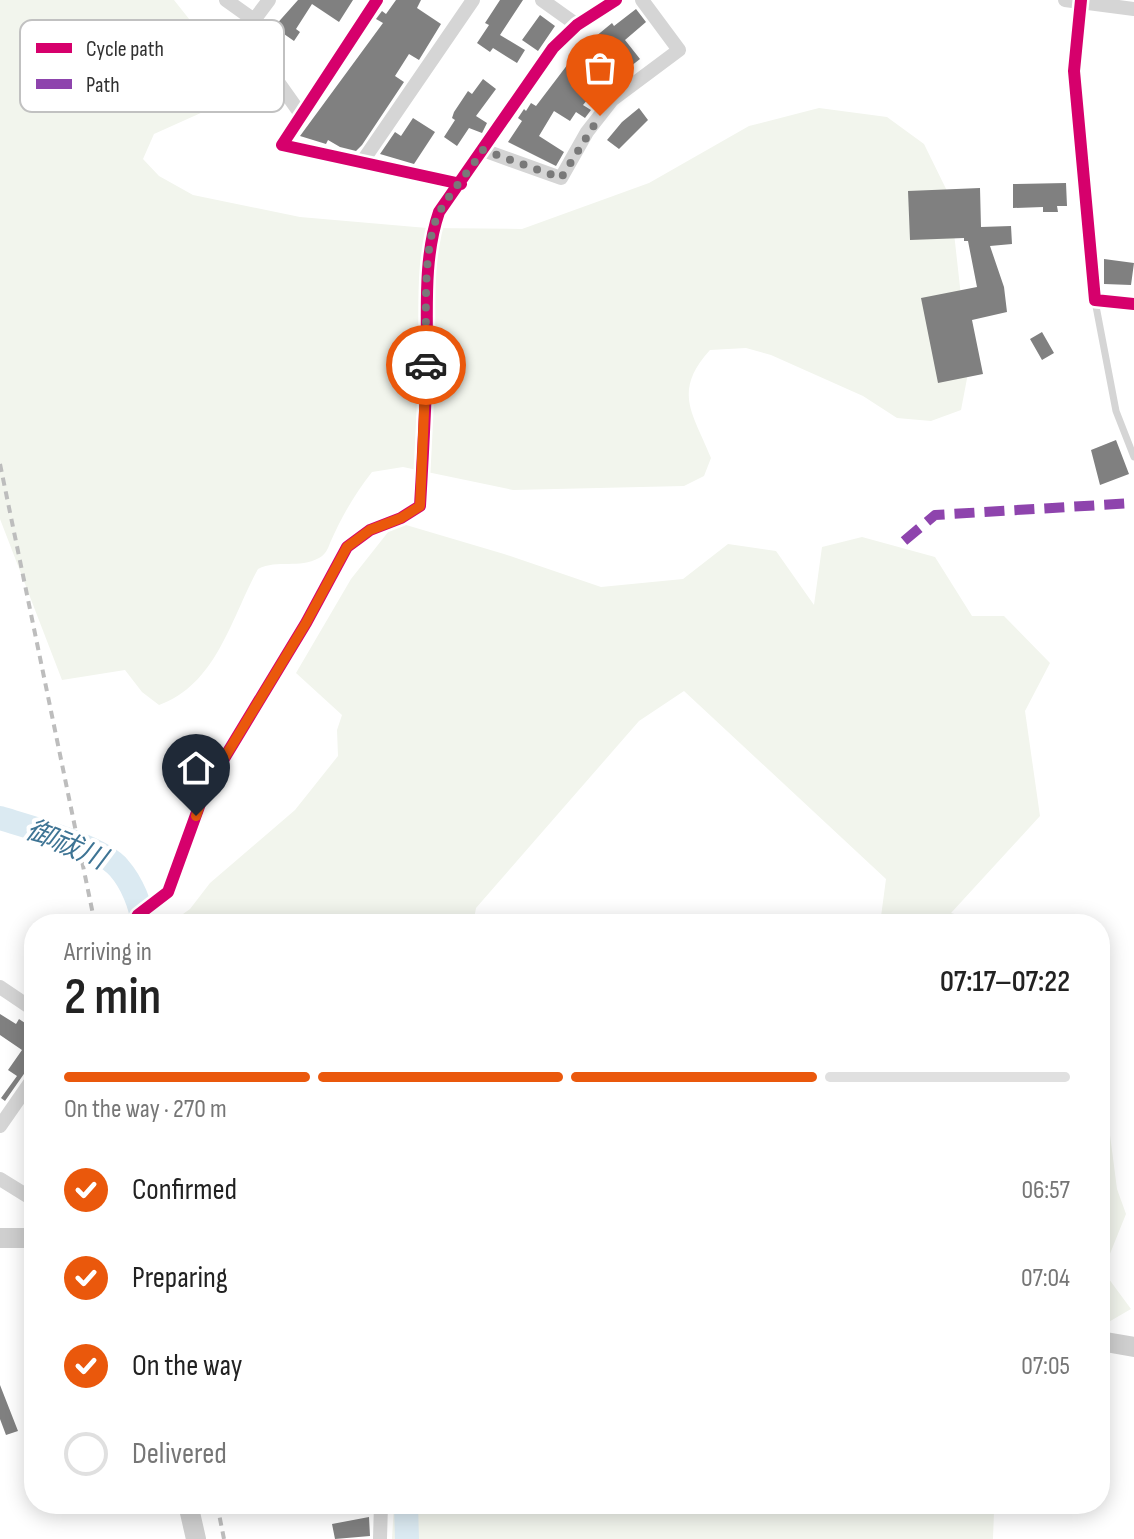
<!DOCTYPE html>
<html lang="en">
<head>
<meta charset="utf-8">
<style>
  :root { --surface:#fff; --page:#f6f6f6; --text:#222; --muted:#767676; --line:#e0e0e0; --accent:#ea580c }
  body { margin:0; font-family:"Sofia Sans Condensed","Noto Sans JP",sans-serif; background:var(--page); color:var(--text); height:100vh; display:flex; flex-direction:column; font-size:30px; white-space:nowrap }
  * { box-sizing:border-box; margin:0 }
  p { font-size:26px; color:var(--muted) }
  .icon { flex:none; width:44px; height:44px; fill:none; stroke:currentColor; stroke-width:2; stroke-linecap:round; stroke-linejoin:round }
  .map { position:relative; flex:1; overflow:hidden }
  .drawer { position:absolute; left:24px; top:914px; width:1086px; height:600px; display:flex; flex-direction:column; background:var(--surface); border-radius:32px; box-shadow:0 4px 20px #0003 }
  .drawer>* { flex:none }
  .pin { position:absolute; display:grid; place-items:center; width:68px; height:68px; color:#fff; margin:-82px -34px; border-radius:50% 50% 50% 0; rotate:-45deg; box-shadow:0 0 8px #0007 }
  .pin .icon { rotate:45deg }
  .courier { position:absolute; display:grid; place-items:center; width:80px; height:80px; margin:-40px; border:6px solid #ea580c; border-radius:50%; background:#fff; color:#222; box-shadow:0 2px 10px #0007 }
  .headline em { font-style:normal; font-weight:600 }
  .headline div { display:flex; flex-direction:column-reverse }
  .headline { display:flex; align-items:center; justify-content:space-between; height:136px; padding:0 40px }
  h1 { font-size:52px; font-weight:600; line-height:60px }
  .bar { display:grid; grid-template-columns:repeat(4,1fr); gap:12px 8px; align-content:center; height:96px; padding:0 40px }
  .bar i { height:10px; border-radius:6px; background:var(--line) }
  .bar .on { background:var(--accent) }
  .bar p { grid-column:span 4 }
  ol { padding:0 40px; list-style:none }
  li { display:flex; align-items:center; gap:24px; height:88px }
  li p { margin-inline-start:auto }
  li .icon { padding:8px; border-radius:50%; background:var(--accent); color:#fff; stroke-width:4 }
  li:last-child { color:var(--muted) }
  li i { width:44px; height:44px; border:4px solid var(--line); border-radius:50% }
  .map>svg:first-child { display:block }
</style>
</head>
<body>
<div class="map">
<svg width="1134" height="1539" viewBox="0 0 1134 1539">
  <rect width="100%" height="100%" fill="#fff"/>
  <path fill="#f2f5ed" d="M0,0H174L224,63L203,112L154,134L143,159L159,176L193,195L300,217L427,228L522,229L649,183L749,126L819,108L887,117L924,144L950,197L969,368L961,410L931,421L897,418L863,396L771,355L746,348L710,350C672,392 693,413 711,458L704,476L684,486L513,490L403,467L372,472C354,495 342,516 330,543C328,549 325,555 319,558C299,569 278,559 258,569C231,618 217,684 159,705L142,692L125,670L62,680L0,519Z
    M396,522L504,554L601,587L683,579L728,544L776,551L814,605L822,547L862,537L935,557L972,616H1004L1050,663L1025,711L1040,816L951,913L990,924H880L886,879L684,691L639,721L476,908L474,919L483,924H169L190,909L210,883L295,810L338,756L337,730L342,715L296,673L351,579Z
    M1100,1058L1117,1189L1126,1214L1103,1271L1131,1309L1100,1327Z
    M394,1504H980L994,1511L993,1539H392Z"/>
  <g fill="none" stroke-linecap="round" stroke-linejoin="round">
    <path stroke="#dbeaf2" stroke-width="24" d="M0,818C29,827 101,846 119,868C132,883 141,905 143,924
      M406,1504L407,1539"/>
  </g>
  <path fill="#808080" d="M298,0H353L339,22L312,4L296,29L300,32L294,41L274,27Z
    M396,0H421L417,8L441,24L419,60L409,54L395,76L404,82L362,145L356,151L340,147L328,140L326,144L300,136L383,23L376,19L382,11L386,14Z
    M500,0H523L500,35L525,50L517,63L493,48L490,52L477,43L489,25L485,23Z
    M636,9L646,22L625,40L640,59L603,88L600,85L583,105L591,110L585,118L576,112L570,121L554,111L539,136L564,152L556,166L508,142L522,121L518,118L524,109L526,111L531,103L536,106L571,60L573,62L597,40L595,37L612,23L614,26Z
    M540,15L555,26L538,51L522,40Z
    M483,79L496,89L476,116L487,123L482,133L469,128L457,146L444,137L455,120L452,118L454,112L468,91L472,94Z
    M639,108L648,120L619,149L607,140L622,122Z
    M413,118L435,132L414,164L380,154L395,132L401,136Z
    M1066,183L1067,206H1057L1058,212H1043V207L1013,208V184Z
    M980,188L981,227L1011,226L1012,244L990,246L1004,287L1007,312L972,320L983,374L938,383L921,298L977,287L968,241H964V238L910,240L908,191Z
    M1104,259L1134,263L1131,285L1104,284Z
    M1042,332L1054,353L1042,360L1030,339Z
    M1116,440L1129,474L1100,485L1091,450Z
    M0,1014L16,1024L19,1019L34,1029V1067L26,1071L5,1101L1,1098L17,1076L8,1070L22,1050L0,1035Z
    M0,1385L18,1431L6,1435L0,1419Z
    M369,1517L370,1536L335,1539L332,1524Z"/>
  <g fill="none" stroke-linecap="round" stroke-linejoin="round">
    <path stroke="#d5d5d5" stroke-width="7" d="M1095,301L1116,411L1134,457"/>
    <path stroke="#d5d5d5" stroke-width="14" d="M226,0L254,20
      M269,0L254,20L249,41L300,113
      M377,0L282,145L461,184
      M542,0L577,25
      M1065,0L1134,9
      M1081,0L1074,71L1095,300L1134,304
      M483,150L561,178L587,132L612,100L679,50L642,0
      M362,162L473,0
      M133,924L138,915L168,892L205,790L306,623L347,547L370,530L401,518L420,506C423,455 426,403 427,352C427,305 424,256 439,212L553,48L577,25L616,0
      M0,987L34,1010
      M0,1126L34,1077
      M0,1179L34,1200
      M380,1539L381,1504"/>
    <path stroke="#cfcfcf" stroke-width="20" d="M0,1238H34
      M1100,1341L1134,1347
      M188,1504L196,1539"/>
    <path stroke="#bdbdbd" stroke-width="4" stroke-dasharray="8 6" stroke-linecap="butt" d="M0,464L95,924
      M217,1504L224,1539"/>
    <path stroke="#8e44ad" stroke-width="10" stroke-dasharray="20 10" stroke-linecap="butt" d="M904,541L935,515L1134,503"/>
    <g stroke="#fff" stroke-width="17">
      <path id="cycleway" d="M377,0L282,145L461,184
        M1081,0L1074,71L1095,300L1134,304
        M133,924L138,915L168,892L205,790L306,623L347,547L370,530L401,518L420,506C423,455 426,403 427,352C427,305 424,256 439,212L553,48L577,25L616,0"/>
    </g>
    <use href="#cycleway" stroke="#d6006c" stroke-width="12"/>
  </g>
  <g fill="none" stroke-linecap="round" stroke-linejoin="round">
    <path stroke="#797979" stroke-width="8" stroke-dasharray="0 14.4" d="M426,365C427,326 421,244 440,211C452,190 470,170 483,150L561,178L600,116"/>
    <path stroke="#ea580c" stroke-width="10" d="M196,816L205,790L306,623L347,547L370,530L401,518L420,506L426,365"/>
  </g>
  <g text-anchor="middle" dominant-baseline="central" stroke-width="8" stroke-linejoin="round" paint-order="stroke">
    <g font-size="28" font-style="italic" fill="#3e7494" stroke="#fff">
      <text transform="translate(66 845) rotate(23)">御祓川</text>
    </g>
  </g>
  <rect x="20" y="20" width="264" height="92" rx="12" fill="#fff" stroke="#c1c1c1" stroke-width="2"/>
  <rect x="36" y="43" width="36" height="10" fill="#d6006c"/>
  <rect x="36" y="79" width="36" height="10" fill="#8e44ad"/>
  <g font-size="22" fill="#313131">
    <text x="86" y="56">Cycle path</text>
    <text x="86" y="92">Path</text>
  </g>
</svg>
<div class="pin" style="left:600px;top:116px;background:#ea580c"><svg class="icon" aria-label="bag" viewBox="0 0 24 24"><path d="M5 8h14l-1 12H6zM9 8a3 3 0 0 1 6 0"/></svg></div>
<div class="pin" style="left:196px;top:816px;background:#1f2937"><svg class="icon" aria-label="home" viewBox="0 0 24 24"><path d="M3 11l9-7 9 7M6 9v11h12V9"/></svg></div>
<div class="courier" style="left:426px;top:365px"><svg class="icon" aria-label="car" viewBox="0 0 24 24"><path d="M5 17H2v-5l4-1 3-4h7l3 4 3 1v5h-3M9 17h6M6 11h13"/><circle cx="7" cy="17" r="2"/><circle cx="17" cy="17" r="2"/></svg></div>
<section class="drawer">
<div class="headline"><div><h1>2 min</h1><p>Arriving in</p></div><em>07:17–07:22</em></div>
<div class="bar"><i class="on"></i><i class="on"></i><i class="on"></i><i></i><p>On the way · 270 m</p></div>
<ol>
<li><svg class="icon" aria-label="check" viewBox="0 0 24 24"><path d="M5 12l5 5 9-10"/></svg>Confirmed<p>06:57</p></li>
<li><svg class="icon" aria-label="check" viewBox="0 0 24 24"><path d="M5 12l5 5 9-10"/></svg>Preparing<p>07:04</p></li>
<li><svg class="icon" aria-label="check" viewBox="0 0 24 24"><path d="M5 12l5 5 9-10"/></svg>On the way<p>07:05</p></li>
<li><i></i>Delivered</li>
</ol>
</section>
</div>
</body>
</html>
